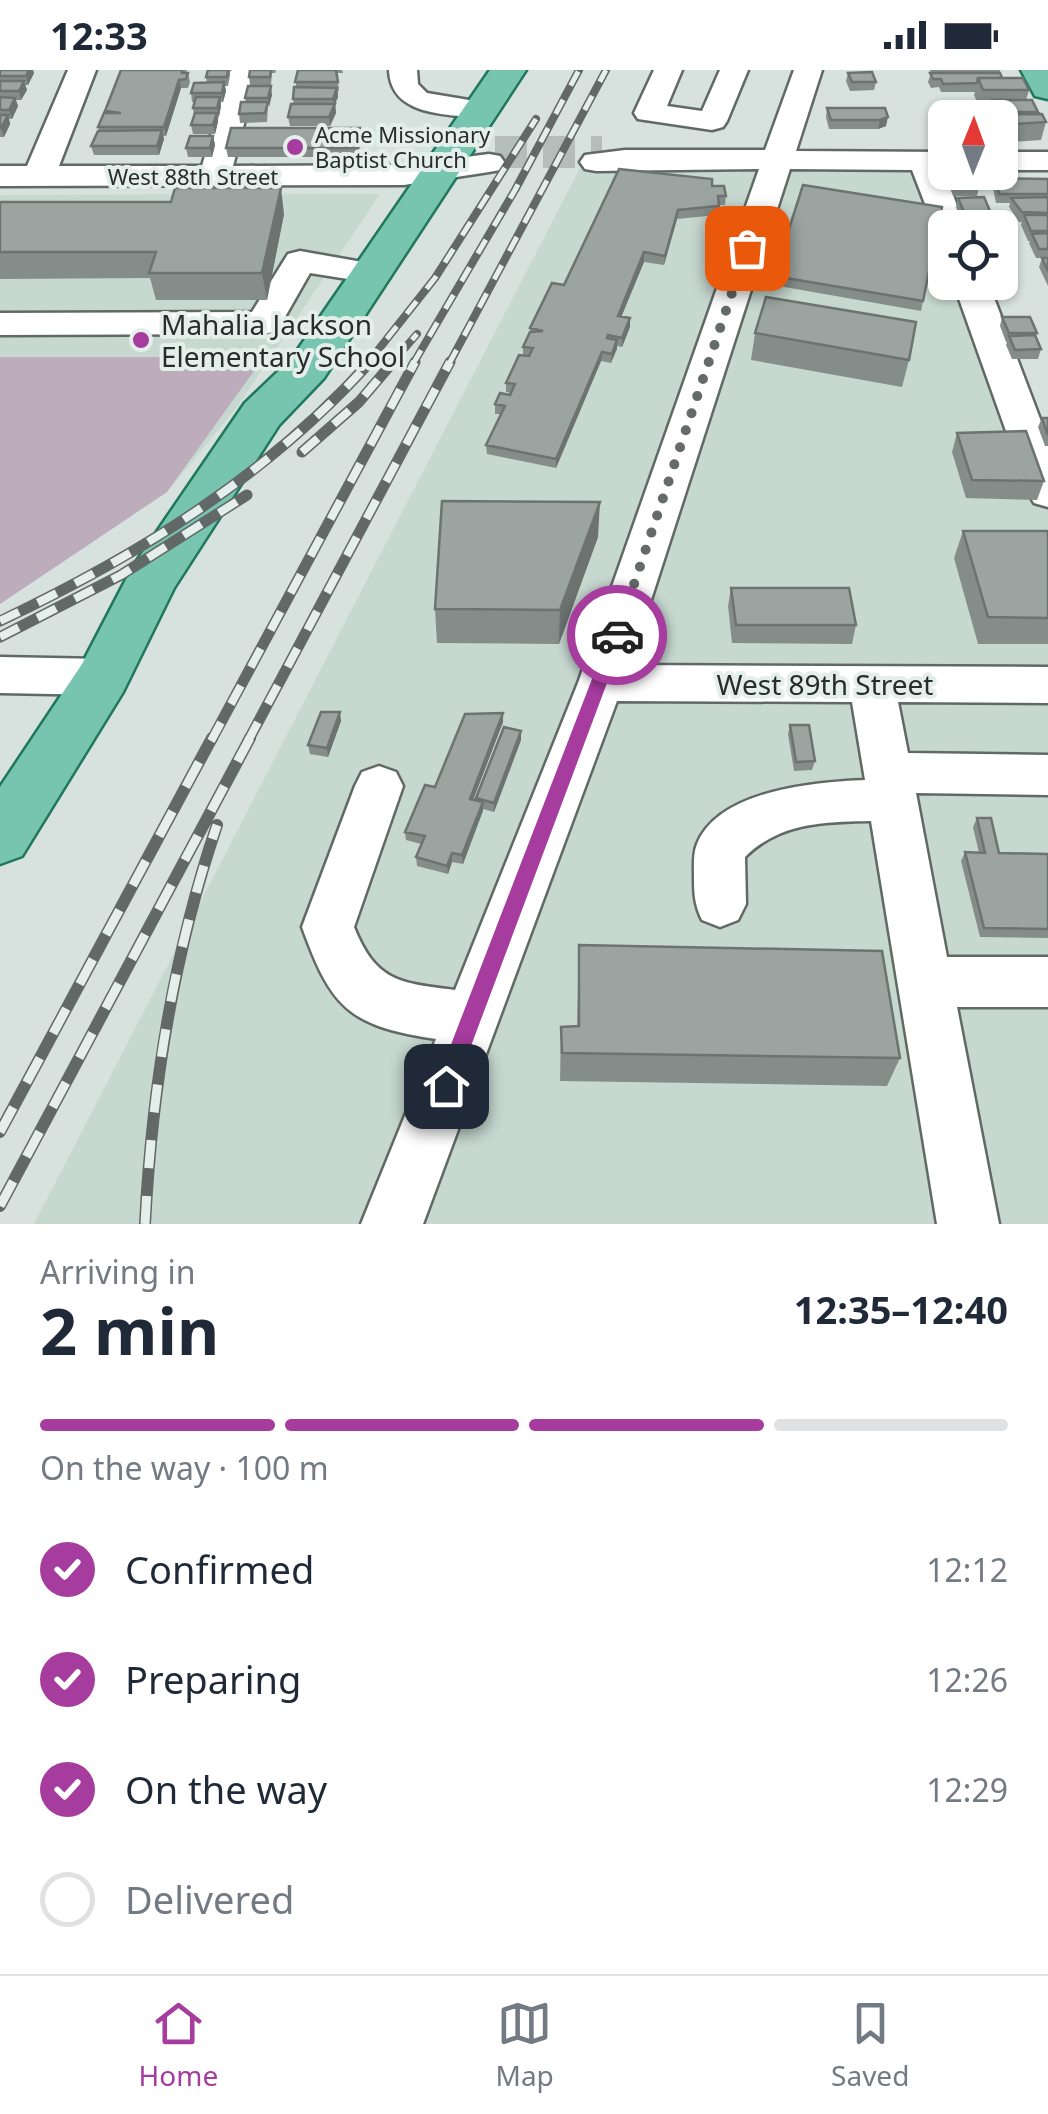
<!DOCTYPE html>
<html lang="en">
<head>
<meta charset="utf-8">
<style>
  :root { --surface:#fff; --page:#f6f6f7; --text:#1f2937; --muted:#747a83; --line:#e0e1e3; --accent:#a53c9e }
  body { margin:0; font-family:"Noto Sans",sans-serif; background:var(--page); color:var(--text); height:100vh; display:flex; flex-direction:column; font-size:38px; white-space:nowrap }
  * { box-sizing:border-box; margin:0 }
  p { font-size:32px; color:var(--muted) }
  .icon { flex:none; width:55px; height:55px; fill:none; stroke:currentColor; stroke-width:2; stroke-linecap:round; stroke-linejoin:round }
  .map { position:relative; height:1154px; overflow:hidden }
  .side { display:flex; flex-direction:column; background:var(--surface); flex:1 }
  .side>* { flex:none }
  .needle { width:65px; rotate:1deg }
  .tools { position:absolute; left:928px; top:30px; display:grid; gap:20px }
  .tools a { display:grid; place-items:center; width:90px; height:90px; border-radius:15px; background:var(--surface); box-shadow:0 2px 8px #0004; font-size:50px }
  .pin { position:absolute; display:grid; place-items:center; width:85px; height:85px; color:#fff; margin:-42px; border-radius:20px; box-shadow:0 5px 15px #0006 }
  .courier { position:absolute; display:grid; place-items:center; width:100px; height:100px; margin:-50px; border:8px solid #a53c9e; border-radius:50%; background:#fff; color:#222; box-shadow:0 2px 12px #0007 }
  .overview em { font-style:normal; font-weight:700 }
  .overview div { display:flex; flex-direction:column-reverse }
  .overview { display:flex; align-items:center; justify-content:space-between; height:170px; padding:0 40px }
  h1 { font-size:65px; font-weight:700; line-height:75px }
  .bar { display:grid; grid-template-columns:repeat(4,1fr); gap:15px 10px; align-content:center; height:120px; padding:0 40px }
  .bar i { height:12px; border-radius:8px; background:var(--line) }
  .bar .current { background:var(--accent) }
  .bar p { grid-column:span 4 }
  ol { padding:0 40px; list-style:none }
  li { display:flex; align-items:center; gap:30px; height:110px }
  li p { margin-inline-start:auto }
  li .icon { padding:10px; border-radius:50%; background:var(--accent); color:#fff; stroke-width:4 }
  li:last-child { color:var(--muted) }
  li i { width:55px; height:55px; border:5px solid var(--line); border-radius:50% }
  .status { display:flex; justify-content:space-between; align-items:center; height:70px; padding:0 50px; background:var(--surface); direction:ltr }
  .status svg { height:28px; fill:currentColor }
  .tab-bar { display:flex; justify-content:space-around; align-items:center; height:140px; border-top:2px solid var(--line); background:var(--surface); font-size:28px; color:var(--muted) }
  .tab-bar a { display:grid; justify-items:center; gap:5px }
  .tab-bar .current { color:var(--accent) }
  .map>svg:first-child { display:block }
</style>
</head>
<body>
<div class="status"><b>12:33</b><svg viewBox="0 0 49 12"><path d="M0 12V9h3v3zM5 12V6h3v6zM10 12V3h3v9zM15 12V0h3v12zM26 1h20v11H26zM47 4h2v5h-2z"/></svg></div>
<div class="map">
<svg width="1048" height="1154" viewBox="0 0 1048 1154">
  <rect width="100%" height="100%" fill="#d7e1dd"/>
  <path fill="#c6d8d0" d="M580,98H927L945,158V212L970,213L1048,419V1154H34Z
    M380,124L237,337L167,422L0,534V125Z"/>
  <path fill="#bdacbb" d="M0,287H264L167,422L0,534Z"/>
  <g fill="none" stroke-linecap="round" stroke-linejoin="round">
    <path stroke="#b4bdb9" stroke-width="32" stroke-dasharray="32 16" stroke-linecap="butt" d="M495,82H602"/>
    <g stroke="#616966" stroke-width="5">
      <path id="minor" d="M68,0H96L59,96H202L230,0H258L233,96L404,95L489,84L500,86L505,93L500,100L489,102L404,115L0,116V96H27Z
        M389,0H417L418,14L427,23L493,34L497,40L493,46L482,49C446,43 391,47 389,0Z
        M654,0H682L667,36L702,41L720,0H748L727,51L723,57L712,60L638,49L634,43Z
        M794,0H822L796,81L945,82L944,100L965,158H945V167L937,165L912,100L790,99L630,595L1048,597V633L898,632L908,683L1048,685V725L916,723L947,887H1048V937H957L999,1154H937L871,751C826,752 780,752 745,787L746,834L738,850L720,857L702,850C694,834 694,822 694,805C694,795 693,784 697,774C719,720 815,712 865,710L852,632L617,631L423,1154H361L436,969C348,956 331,937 302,857L355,716L362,702L379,696L396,702L403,716L354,857C376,912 400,913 455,920L578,613L759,99L596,101L585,99L580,92L585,85L625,80H765Z
        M1000,82H1048V100H1000Z
        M300,181L385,196L390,203L385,210L373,213L310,203L277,261L264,264L0,265V243L252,242L288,184Z
        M953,212H988L1048,370V437L1034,433L1028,423Z
        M0,587L103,589L119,595L126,607L119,619L103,625L0,623Z"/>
    </g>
    <g stroke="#21775e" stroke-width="5">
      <path id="major" d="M490,0H526L324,308L279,355L174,518L123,622L22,786L0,794V717L82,594L132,498L245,333L292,288Z
        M1021,0H1048V29L1035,26Z"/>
    </g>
    <use href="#minor" fill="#fff" fill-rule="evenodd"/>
    <use href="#major" fill="#77c5af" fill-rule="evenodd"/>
    <g stroke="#626866" stroke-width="8">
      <path id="rail-far2" d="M367,294L435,208L536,49
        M391,294L417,264
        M413,294L515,120L579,0
        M449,294L606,0"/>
    </g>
    <g stroke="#626866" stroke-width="11">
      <path id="rail-far1" d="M302,382L359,332L393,292
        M0,551C139,485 266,407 370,292
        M0,567L121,505L247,425
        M211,671L415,292
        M248,671L450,292"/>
    </g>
    <g stroke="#626866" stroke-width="12">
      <path id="rail" d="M0,1062L212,668
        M0,1136L250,668
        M145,1154C152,1017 173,885 217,755"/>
    </g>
    <use href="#rail-far2" stroke="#e4eeea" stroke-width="5" stroke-dasharray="16" stroke-linecap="butt"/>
    <use href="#rail-far1" stroke="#e4eeea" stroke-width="8" stroke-dasharray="21" stroke-linecap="butt"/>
    <use href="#rail" stroke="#e4eeea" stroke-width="9" stroke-dasharray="28" stroke-linecap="butt"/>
  </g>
  <path fill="#858d8a" d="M0,0L34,3L28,15H25L27,20L21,30H16L18,36L12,49H9L10,54L4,67H0Z
    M121,0H187L186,3H188L190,12L188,18H181L166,66H163L164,69L159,85H94L91,76L99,61L98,57L105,43Z
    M207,0H232L230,2V6L228,16H225L226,21L223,32H221V36L215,64H193L191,55L194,46L193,38L195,32H192L191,23L207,13L206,7Z
    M250,0H276L275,3H272L271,15H250L249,7Z
    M298,0H342L343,3H337L339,21H338V27L335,34L336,43L330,56H290L288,47L293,34Z
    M930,0H1000V3L1002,8L1029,20L1026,30L1038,42L1037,44L1046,52L1041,70L1000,73V48H971L972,45H988L990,38L979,37L974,25L975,22H941L939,17L931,18L928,12L931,3Z
    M848,3L876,12L874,20L850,21L846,11Z
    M272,25L268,37L267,52L240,53L239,44L246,32L245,28Z
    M827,38H885L886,56L878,59H829L826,47Z
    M213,66L215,75L212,87H188L186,78Z
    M361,67L358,87H228L226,78Z
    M950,103L979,117L977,126H953L948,112Z
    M996,108L1048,109V216L1039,197L1042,188H1036L1029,173L1030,171H1028L1021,155L1022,152H1019L1009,137L1010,133H996L993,118Z
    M712,116L726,126L725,135H719L718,145L677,149L664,195L644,192L621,246L630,257L622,277L617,276L611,293L601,291L556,398L487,384L486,375L500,344H495V334L510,325L511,323L506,322V313L523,285V277L530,262V258L564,215Z
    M958,128L990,141L989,148L998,158H965V151H961L956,137Z
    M0,132L284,144L267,230H156L150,208L0,209Z
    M942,137L921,241L773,215L774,206Z
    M1000,174L1008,184L1007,188L1011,197L1009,206H1000Z
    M1002,247L1037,263L1036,267L1041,279L1038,289H1012L1006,275L1007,272H1006L1000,256Z
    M755,263L909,290L902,317L751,290Z
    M1042,348H1048V376H1045L1038,357Z
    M957,363L1044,411L1037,430L966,428L952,382Z
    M963,461H1048V574H978L954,488Z
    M598,467L559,574L437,573L435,539Z
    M731,518L856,555L852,574L732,573L728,536Z
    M503,643V652L473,730H476V728L521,670L494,742L483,739L463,794L452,792L448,804L417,796L416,787L421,774L406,770L405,762L435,717Z
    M341,651L328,687L310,684L308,675Z
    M790,655L815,691L812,700L794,701L788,664Z
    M977,748L999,783L1048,784V868L980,867L961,791L965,782L979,783L973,757Z
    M579,875L900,988L887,1016L560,1011L561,957L577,956Z"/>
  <path fill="#6c7370" d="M29,0H33L34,3L28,15L26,6Z
    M179,10L181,18L166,66L164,57Z
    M24,11L27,20L21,30L19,21Z
    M224,12L226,21L223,32L222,23Z
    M271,16L272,25L269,37L268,28Z
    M337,18L338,27L335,34L336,43L330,56L329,47L334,37L333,29Z
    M220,27L221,36L219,47L217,38Z
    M15,28L18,36L12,49L9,40Z
    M217,43L218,52L215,64L213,55Z
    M8,45L10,54L4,67L1,58Z
    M888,47L886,56L878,59L880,50Z
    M360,58L361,67L358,87L357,78Z
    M162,60L164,69L159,85L157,76Z
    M213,66L215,75L212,87L210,78Z
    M281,118L284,144L267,230L262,203Z
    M678,140L677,149L664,195L665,186Z
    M644,182V192L618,255V246Z
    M630,248V257L622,277V268Z
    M617,270V279L611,293L612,284Z
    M602,282L601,291L556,398V389Z
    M600,432L598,467L559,574L560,540Z
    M340,642L341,651L328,687L327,678Z
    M503,643V652L470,738V729Z
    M521,661V670L494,742V733Z
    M483,732V741L463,794L462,785Z
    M452,783V792L448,804L447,796Z"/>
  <path fill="#9ba4a0" stroke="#6c7370" stroke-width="2.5" d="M0,0H29L26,6H0Z
    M121,0H182V3H188L186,9L179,10L164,57H98L104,43H121L105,41Z
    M208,0H228L227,7H206Z
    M250,0H271L270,7H249Z
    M298,0H336L338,12H295Z
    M872,2L876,12H852L848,3Z
    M930,3H1000L1002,8H978L977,13L943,14L941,9H933Z
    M978,8H1023L1029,20H983Z
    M0,11H24L19,21H0Z
    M224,12L222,23H191L194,13Z
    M248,16H271L268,28H245Z
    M294,17L337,18L333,29H293Z
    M0,27L15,28L9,40H0Z
    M196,27H220L217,38H193Z
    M992,30H1032L1038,42H998Z
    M241,32H268L265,43L239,44Z
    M291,34H335L329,47H288Z
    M827,38H885L888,47L880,50H831Z
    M195,43H217L213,55H191Z
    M1042,44L1046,52L1000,55V48H973L972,45Z
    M0,45H8L1,58H0Z
    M231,58H360L357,78H226Z
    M162,60L157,76H91L98,61Z
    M190,66H213L210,78H186Z
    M619,99L712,109V116H724L726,126H718L719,136L678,140L665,186L644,182L618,246L630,248L622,268L608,265L607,268L617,270L612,284L602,282L556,389L486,375L505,336L495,334L500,323L510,325L515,314L506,313L519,285L529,286L533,278L523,277L530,262L543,261L530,258L552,213L564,215Z
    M950,103H974L979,117H955Z
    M996,108L1048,109V124H999Z
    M803,115L942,137L923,231L774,206Z
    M175,118H281L262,203H149L156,182H0V132H171Z
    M984,127L990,141L964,142L958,128Z
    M1048,127V143L1022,142L1011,128Z
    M966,145L994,148L998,158H971Z
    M1024,145H1048V161H1031Z
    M1048,163V179H1039L1032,164Z
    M1000,174H1004L1008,184H1000Z
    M1000,188H1008L1011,197H1000Z
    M1042,188H1048V201Z
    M766,227L916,252L909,290L755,263Z
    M1002,247H1030L1037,263H1009Z
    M1035,265L1041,279L1015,280L1009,266Z
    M1042,348H1048V365Z
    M1026,361L1044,411L972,410L957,363Z
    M442,431L600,432L560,540L435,539Z
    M963,461H1048V548L988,547Z
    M731,518H849L856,555H736Z
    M321,642H340L327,678L308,675Z
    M503,643L470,729L483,732L462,785L452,783L447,796L416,787L425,766L405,762L425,715L435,717L465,644Z
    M790,655H809L815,691L796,692Z
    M504,657L521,661L494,733L476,728Z
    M977,748H991L999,783L1048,784V859L984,858L965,782L985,783Z
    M579,875L882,881L900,988L562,983L561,957L579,956Z"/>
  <path fill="#a53c9e" d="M617,559L625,565L456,1016L446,1026L435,1016L609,565Z"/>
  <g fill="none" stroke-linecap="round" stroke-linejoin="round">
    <path stroke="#656b69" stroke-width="10" stroke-dasharray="0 18" d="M617,565L747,178"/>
  </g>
  <g fill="#a53c9e" stroke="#e4eeea" stroke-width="4">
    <circle cx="295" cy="77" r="10"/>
    <circle cx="141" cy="270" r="10"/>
  </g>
  <g text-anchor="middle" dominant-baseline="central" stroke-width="8" stroke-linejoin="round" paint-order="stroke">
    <g font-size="22" fill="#282c2b" stroke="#e4eeea" text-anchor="start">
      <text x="315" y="64">Acme Missionary<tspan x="315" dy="25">Baptist Church</tspan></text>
    </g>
    <g font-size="22" fill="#282c2b" stroke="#e4eeea">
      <text x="193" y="106">West 88th Street</text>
    </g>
    <g font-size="28" fill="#282c2b" stroke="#e4eeea" text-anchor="start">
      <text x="161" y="254">Mahalia Jackson<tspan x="161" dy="32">Elementary School</tspan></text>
    </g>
    <g font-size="28" fill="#282c2b" stroke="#e4eeea">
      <text x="825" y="614">West 89th Street</text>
    </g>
  </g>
</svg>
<div class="tools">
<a><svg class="needle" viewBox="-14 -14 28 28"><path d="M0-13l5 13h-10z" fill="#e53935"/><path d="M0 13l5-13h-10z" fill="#747a83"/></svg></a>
<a><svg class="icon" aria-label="locate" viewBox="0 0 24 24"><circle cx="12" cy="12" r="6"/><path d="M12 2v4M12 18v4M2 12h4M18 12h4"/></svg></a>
</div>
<div class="pin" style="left:747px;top:178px;background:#ea580c"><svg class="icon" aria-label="bag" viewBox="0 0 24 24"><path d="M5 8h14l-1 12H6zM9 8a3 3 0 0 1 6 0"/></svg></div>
<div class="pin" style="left:446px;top:1016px;background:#1f2937"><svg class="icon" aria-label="home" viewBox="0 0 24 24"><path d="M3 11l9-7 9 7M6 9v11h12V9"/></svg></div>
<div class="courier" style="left:617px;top:565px"><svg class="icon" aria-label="car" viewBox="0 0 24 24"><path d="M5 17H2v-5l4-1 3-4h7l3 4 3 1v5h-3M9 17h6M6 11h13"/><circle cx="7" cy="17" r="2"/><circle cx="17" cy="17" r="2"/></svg></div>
</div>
<section class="side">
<div class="overview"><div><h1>2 min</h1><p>Arriving in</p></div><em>12:35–12:40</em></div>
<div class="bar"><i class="current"></i><i class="current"></i><i class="current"></i><i></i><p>On the way · 100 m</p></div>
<ol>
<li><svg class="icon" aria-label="check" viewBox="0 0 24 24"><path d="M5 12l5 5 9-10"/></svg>Confirmed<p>12:12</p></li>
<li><svg class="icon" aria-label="check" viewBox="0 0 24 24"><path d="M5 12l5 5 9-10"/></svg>Preparing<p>12:26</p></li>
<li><svg class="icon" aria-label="check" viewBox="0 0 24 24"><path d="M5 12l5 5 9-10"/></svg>On the way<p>12:29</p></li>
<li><i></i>Delivered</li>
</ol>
</section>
<nav class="tab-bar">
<a class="current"><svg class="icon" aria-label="home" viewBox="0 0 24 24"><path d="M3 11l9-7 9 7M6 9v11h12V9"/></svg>Home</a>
<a><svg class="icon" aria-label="map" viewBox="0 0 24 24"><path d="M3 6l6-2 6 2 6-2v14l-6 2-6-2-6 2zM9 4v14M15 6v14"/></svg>Map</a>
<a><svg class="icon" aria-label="saved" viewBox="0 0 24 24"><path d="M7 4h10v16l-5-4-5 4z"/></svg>Saved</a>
</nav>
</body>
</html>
